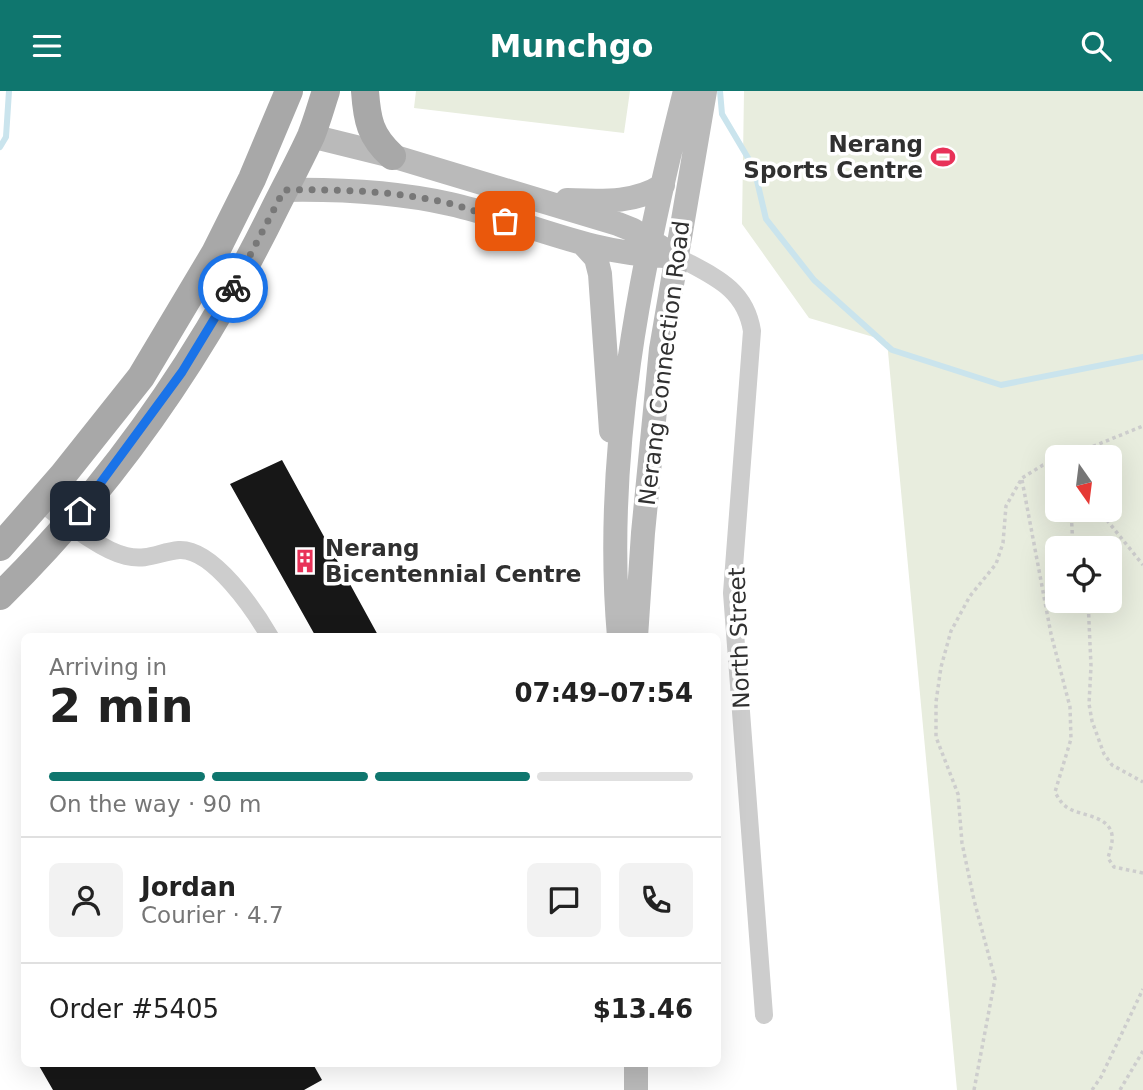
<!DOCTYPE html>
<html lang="en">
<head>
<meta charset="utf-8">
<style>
  :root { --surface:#fff; --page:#f2f2f2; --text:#222; --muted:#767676; --line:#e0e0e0; --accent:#0f766e }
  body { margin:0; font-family:"DejaVu Sans",sans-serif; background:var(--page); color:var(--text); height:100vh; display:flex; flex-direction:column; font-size:26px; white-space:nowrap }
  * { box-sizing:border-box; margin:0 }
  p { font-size:23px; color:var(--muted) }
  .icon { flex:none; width:38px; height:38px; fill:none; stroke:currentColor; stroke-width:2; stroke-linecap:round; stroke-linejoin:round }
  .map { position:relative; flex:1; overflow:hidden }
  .side { position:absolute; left:21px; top:542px; width:700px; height:434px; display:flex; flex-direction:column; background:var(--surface); border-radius:10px; box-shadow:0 7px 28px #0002 }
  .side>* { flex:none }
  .needle { width:46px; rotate:166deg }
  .tools { position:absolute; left:1045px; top:354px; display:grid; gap:14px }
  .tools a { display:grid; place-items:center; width:77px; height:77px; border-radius:10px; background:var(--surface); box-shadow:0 7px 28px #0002; font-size:35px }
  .pin { position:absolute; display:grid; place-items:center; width:60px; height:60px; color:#fff; margin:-30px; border-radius:14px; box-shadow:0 4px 10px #0006 }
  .courier { position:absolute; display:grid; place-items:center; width:70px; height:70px; margin:-35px; border:5px solid #1a73e8; border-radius:50%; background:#fff; color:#222; box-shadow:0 2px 9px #0007 }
  .head em { font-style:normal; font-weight:600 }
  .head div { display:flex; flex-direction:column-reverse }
  .head { display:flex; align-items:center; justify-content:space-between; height:119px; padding:0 28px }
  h1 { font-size:46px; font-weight:600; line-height:52px }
  .bar { display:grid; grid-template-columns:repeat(4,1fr); gap:10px 7px; align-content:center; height:84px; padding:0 28px }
  .bar i { height:9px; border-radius:5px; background:var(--line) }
  .bar .on { background:var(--accent) }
  .bar p { grid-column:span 4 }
  .line { display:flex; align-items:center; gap:18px; padding:0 28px; border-top:2px solid var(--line) }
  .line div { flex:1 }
  .round { display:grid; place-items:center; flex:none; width:74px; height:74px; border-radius:10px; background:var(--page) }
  header { display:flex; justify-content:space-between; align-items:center; height:91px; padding:0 28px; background:var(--accent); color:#fff; font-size:32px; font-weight:600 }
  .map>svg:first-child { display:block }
</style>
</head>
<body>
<header><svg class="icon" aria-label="menu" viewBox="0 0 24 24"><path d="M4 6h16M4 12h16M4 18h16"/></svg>Munchgo<svg class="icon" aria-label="search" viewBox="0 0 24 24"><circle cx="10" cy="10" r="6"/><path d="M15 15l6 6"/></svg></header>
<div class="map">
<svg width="1143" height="999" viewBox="0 0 1143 999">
  <rect width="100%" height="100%" fill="#fff"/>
  <path fill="#e8edde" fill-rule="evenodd" d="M416,0H630L624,42L414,17Z
    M744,0H1143V999H957L887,250L809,227L742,133ZM1057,366H1110V418H1057ZM1057,457H1110V509H1057Z"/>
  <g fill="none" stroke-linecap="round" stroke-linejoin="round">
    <path stroke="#cae4ed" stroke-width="6" d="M720,0L722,23L754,77L766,128L814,189L892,259L1001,294L1143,266
      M0,56L6,46L9,0"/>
  </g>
  <path fill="#171717" d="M282,369L379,546H316L230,393Z
    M38,973H313L322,989L304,999H53Z"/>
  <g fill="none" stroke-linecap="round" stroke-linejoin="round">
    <path stroke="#cdcdcd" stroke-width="3.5" stroke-dasharray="3.5 3.5" stroke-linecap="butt" d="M1067,366L1143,335
      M1022,389L1051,543L1070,616L1071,648L1055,701C1059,708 1062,714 1070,718C1083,725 1109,725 1112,744C1113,751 1110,760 1108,767L1114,776L1143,782
      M1071,418L1073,457
      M1098,418L1143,474
      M1088,509L1091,575L1089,613L1092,630L1104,663L1112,674L1143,691
      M974,999L995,888L974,809L962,752L958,703L936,646V611L941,576L951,540L970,505L996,473L1003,452L1006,415L1022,387L1043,374L1057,369
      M1092,999L1101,986L1143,898
      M1120,999L1143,960"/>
    <path stroke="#cdcdcd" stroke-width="18" d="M676,165C712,185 745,196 752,240L732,502L764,924
      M39,410C62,427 99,459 126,465C148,470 159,461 179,459C213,457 255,520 270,546"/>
    <path stroke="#bababa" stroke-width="24" d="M311,45L392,65L618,133L633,139L665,159
      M284,99C340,98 396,101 450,113C522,129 588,163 664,165
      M567,109C600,110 634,113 663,94
      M584,154L596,167L600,183L611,340
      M619,546C603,363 640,177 685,0
      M636,546L643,442L661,258L705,0
      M636,973V999"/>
    <path stroke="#a8a8a8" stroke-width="28" d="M365,0C367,29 370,45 392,65
      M0,456L63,384L141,286L215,162L252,88L289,0
      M0,505C114,393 205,260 275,117C287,93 300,69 311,45C317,30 321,15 326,0"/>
  </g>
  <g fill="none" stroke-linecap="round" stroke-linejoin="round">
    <path stroke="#787878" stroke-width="7" stroke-dasharray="0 12.6" d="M233,197L284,99C340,98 398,100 452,113C470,118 487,124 505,130"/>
    <path stroke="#1a73e8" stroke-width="9" d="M80,420L182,281L233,197"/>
  </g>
  <defs>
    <g id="stadium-bare" transform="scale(1.89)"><path d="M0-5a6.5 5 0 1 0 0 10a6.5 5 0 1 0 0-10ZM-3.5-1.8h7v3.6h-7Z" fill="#e83258" stroke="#fff" stroke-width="2.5" paint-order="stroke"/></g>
    <g id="building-bare" transform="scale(1.89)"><path d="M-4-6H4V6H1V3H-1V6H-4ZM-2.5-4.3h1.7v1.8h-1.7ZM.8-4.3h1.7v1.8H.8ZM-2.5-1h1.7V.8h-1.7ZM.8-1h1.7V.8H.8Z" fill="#e83258" stroke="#fff" stroke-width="2.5" paint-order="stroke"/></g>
  </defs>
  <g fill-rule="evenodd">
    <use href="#stadium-bare" x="943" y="66"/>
    <use href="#building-bare" x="305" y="470"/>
  </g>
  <g text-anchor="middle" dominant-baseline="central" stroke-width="7" stroke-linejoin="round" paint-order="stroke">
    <g font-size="23" font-weight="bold" fill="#303030" stroke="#fff" text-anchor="end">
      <text x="923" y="53">Nerang<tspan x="923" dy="26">Sports Centre</tspan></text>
      <text x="325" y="457" text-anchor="start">Nerang<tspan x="325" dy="26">Bicentennial Centre</tspan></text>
    </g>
    <g font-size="23" fill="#303030" stroke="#fff">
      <text transform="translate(664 272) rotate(-83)">Nerang Connection Road</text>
      <text transform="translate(739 547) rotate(-92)">North Street</text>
    </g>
  </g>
</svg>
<div class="tools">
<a><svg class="needle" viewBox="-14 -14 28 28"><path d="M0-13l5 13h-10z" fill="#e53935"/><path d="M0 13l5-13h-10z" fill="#767676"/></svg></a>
<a><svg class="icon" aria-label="locate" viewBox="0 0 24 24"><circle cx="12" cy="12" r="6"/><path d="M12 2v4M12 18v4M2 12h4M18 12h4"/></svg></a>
</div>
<div class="pin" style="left:505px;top:130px;background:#ea580c"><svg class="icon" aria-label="bag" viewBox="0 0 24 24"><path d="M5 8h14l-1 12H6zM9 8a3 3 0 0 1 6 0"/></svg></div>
<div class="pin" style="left:80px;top:420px;background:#1f2937"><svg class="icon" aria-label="home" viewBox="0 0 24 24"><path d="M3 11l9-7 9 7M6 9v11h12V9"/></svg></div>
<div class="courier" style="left:233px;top:197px"><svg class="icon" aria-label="bike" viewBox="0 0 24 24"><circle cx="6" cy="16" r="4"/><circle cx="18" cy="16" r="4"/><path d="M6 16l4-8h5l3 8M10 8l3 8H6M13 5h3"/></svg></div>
<section class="side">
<div class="head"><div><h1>2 min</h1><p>Arriving in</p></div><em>07:49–07:54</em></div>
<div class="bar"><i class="on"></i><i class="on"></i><i class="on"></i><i></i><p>On the way · 90 m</p></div>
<div class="line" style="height:126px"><a class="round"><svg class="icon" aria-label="person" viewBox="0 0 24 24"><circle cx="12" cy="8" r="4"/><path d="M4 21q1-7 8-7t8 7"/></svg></a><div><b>Jordan</b><p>Courier · 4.7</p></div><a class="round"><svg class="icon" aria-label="chat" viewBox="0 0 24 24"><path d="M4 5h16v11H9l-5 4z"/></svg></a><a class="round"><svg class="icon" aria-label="phone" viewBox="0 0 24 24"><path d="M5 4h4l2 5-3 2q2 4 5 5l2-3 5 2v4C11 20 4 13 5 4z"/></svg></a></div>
<div class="line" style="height:91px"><div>Order #5405</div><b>$13.46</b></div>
</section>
</div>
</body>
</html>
